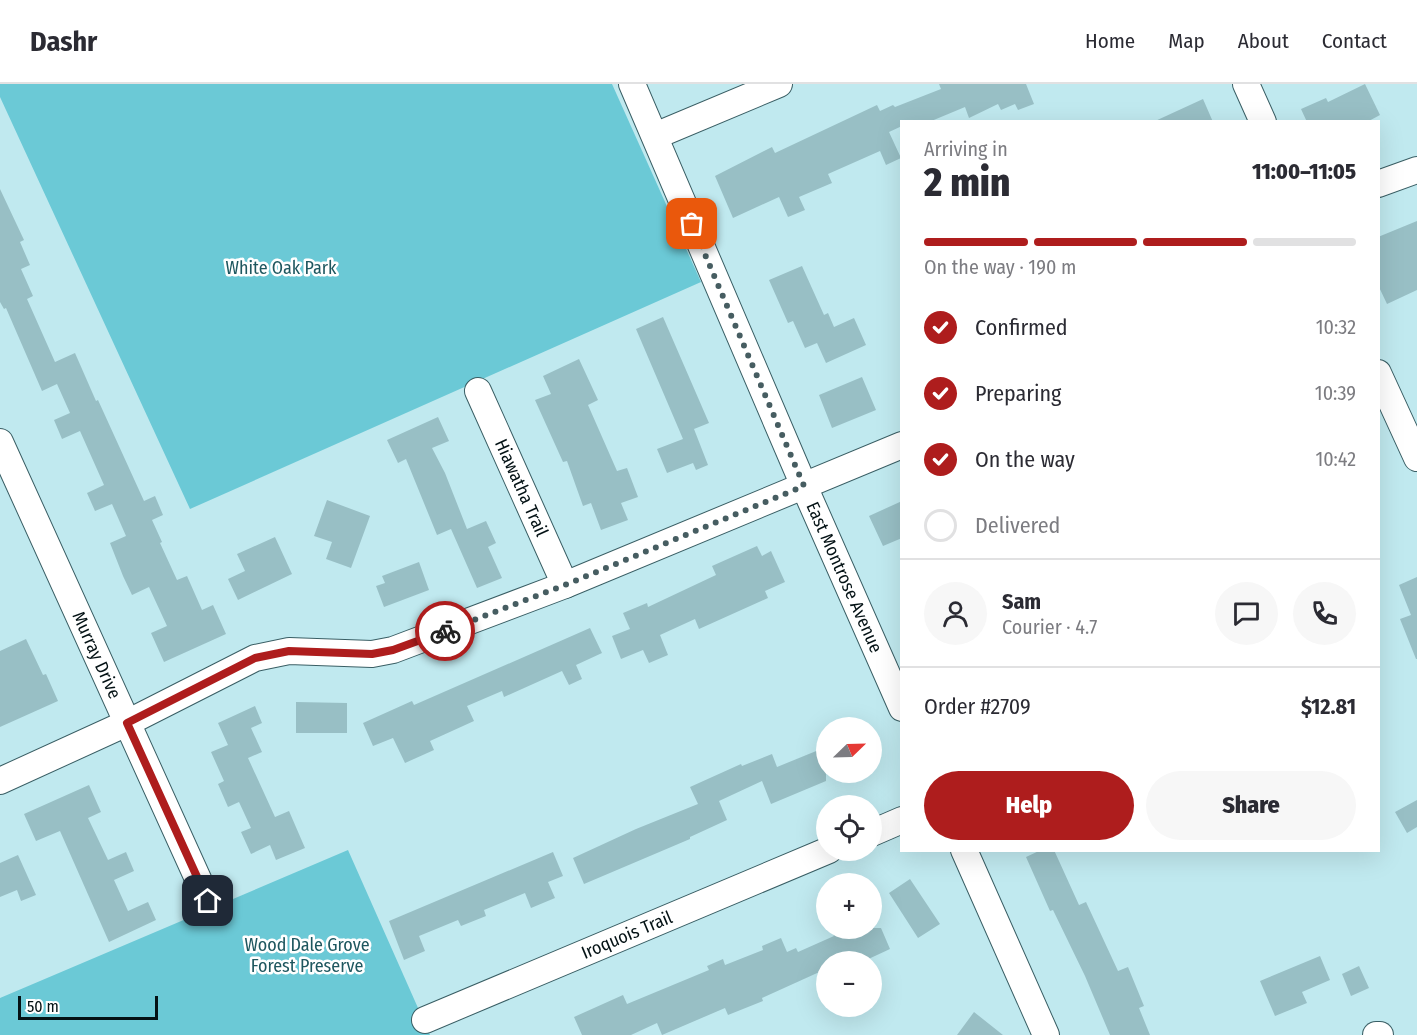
<!DOCTYPE html>
<html lang="en">
<head>
<meta charset="utf-8">
<style>
  :root { --surface:#fff; --page:#f7f7f7; --text:#2b2b33; --muted:#7c7c81; --line:#e1e1e2; --accent:#ae1d1d }
  body { margin:0; font-family:"Fira Sans Condensed",sans-serif; background:var(--page); color:var(--text); height:100vh; display:flex; flex-direction:column; font-size:22px; white-space:nowrap }
  * { box-sizing:border-box; margin:0 }
  p { font-size:20px; color:var(--muted) }
  .icon { flex:none; width:33px; height:33px; fill:none; stroke:currentColor; stroke-width:2; stroke-linecap:round; stroke-linejoin:round }
  .map { position:relative; flex:1; overflow:hidden }
  .panel { position:absolute; left:900px; top:36px; width:480px; height:732px; display:flex; flex-direction:column; background:var(--surface); border-radius:0px; box-shadow:0 6px 24px #0002 }
  .panel>* { flex:none }
  .needle { width:39px; rotate:67deg }
  .controls { position:absolute; left:816px; top:633px; display:grid; gap:12px }
  .controls a { display:grid; place-items:center; width:66px; height:66px; border-radius:50%; background:var(--surface); box-shadow:0 6px 24px #0002; font-size:30px }
  .scale { position:absolute; left:18px; bottom:15px; width:140px; box-sizing:border-box; padding-left:6px; border:3px solid #041215; border-top:0; font-size:16px; line-height:21px; white-space:nowrap; color:#041215; -webkit-text-stroke:4px #fff; paint-order:stroke }
  .pin { position:absolute; display:grid; place-items:center; width:51px; height:51px; color:#fff; margin:-26px; border-radius:12px; box-shadow:0 3px 9px #0006 }
  .courier { position:absolute; display:grid; place-items:center; width:60px; height:60px; margin:-30px; border:4px solid #ae1d1d; border-radius:50%; background:#fff; color:#222; box-shadow:0 2px 8px #0007 }
  .summary em { font-style:normal; font-weight:800 }
  .summary div { display:flex; flex-direction:column-reverse }
  .summary { display:flex; align-items:center; justify-content:space-between; height:102px; padding:0 24px }
  h1 { font-size:39px; font-weight:800; line-height:45px }
  .bar { display:grid; grid-template-columns:repeat(4,1fr); gap:9px 6px; align-content:center; height:72px; padding:0 24px }
  .bar i { height:8px; border-radius:4px; background:var(--line) }
  .bar .current { background:var(--accent) }
  .bar p { grid-column:span 4 }
  .line { display:flex; align-items:center; gap:15px; padding:0 24px; border-top:2px solid var(--line) }
  .line div { flex:1 }
  .round { display:grid; place-items:center; flex:none; width:63px; height:63px; border-radius:32px; background:var(--page) }
  ol { padding:0 24px; list-style:none }
  li { display:flex; align-items:center; gap:18px; height:66px }
  li p { margin-inline-start:auto }
  li .icon { padding:6px; border-radius:50%; background:var(--accent); color:#fff; stroke-width:4 }
  li:last-child { color:var(--muted) }
  li i { width:33px; height:33px; border:3px solid var(--line); border-radius:50% }
  .cta { display:flex; gap:12px; margin-top:auto; padding:12px 24px }
  .cta a { flex:1; height:69px; border-radius:36px; background:var(--accent); color:#fff; font-size:24px; font-weight:800; line-height:69px; text-align:center }
  .cta a+a { background:var(--page); color:var(--text) }
  header { display:flex; align-items:center; gap:36px; box-sizing:border-box; height:84px; padding:0 30px; background:var(--surface); border-bottom:2px solid var(--line) }
  header strong { font-size:28px }
  nav { display:flex; gap:33px; margin-inline-start:auto; font-size:21px }
  .map>svg:first-child { display:block }
</style>
</head>
<body>
<header>
<strong>Dashr</strong>
<nav><a>Home</a><a>Map</a><a>About</a><a>Contact</a></nav>
</header>
<div class="map">
<svg width="1417" height="951" viewBox="0 0 1417 951">
  <rect width="100%" height="100%" fill="#c0e9ef"/>
  <path fill="#6bc9d6" d="M0,0H612L701,198L190,425L0,13Z
    M348,766L430,951H0V914Z"/>
  <path fill="#98bfc5" d="M939,0H1026L1034,20L1018,26L1015,20L1001,26L998,20L969,34L965,23L929,38H902V42L889,48L901,74L886,81L880,67L828,90L832,99L799,113L805,126L788,133L779,113L733,134L715,92L772,63L775,69L877,21L880,27L893,21L895,23L941,5Z
    M1365,0L1380,31L1367,38H1307L1301,25L1326,14L1328,18Z
    M1203,15L1213,38H1153Z
    M0,105L24,156L20,158L30,181L21,185L33,212L27,215L55,278L75,269L96,317L98,316L144,417L155,412L163,431L152,436L162,458L160,459L177,496L187,492L202,526L213,521L226,550L164,578L151,549L167,542L149,503L132,511L123,492L110,459L126,452L112,420L95,427L87,409L104,401L80,347L62,355L54,336L70,329L57,300L42,307L6,224L4,225L0,218Z
    M1417,137V206L1387,220L1378,201V153Z
    M802,182L824,231L828,229L834,243L854,234L866,261L826,279L817,259L805,264L793,237L788,239L769,196Z
    M663,233L709,339L694,345L708,381L696,386L693,379L667,389L657,365L683,355L636,245Z
    M579,275L598,316L588,321L617,387L627,384L638,413L621,419L628,436L601,446L591,419L583,422L567,377L563,378L535,316L551,310L543,292Z
    M862,293L876,326L832,344L819,311Z
    M438,333L449,357L432,364L445,389L467,445L486,437L496,459L488,463L502,494L477,504L451,445L437,451L406,375L398,379L387,356Z
    M327,416L370,432L351,484L326,475L332,458L314,452Z
    M902,417V454L883,462L869,432Z
    M275,453L292,490L238,516L228,495L245,487L237,470Z
    M757,462L762,472L771,467L785,498L765,507L768,514L699,545L695,535L660,551L668,571L649,579L643,566L621,575L612,552L630,545L623,529L647,519L648,523L716,491L712,482Z
    M419,478L429,506L384,523L376,502L385,499L382,492Z
    M1417,493V575H1416L1400,535L1411,531L1399,501Z
    M590,544L602,569L576,581L582,595L569,601L562,587L504,613L502,607L467,622L474,637L430,657L434,666L405,679L393,654L373,662L363,639L412,617L414,621Z
    M26,555L43,591L46,590L58,617L0,643V567Z
    M296,618L347,619V649H296Z
    M255,622L262,639L251,644L262,668L248,674L275,733L289,727L305,764L276,776L270,761L251,770L241,748L251,744L239,718L228,723L218,700L224,697L211,668L228,661L218,639Z
    M826,663V697L771,720L762,697L719,717L727,736L690,753V755L584,800L573,774L636,745L698,720L690,703L741,680L742,682L772,670L777,683Z
    M89,701L101,728L88,734L108,776L126,768L134,787L114,796L128,827L148,818L156,836L109,858L60,747L36,757L24,730Z
    M1417,716V743L1407,749L1395,728Z
    M1041,766H1054L1079,821L1086,818L1118,887L1128,883L1144,922L1139,924L1150,951H1110L1085,892L1053,826L1050,827L1026,773Z
    M553,768L563,792L548,798L555,814L531,824L525,809L484,826L486,832L461,842L458,836L419,852L425,867L404,876L389,837Z
    M18,771L36,811L21,817L17,806L0,813V779Z
    M910,795L940,840L918,854L889,809Z
    M830,844H881L890,865L862,878H826V885L762,914L763,917L728,931L725,924L662,951L657,939L631,951H582L574,933L623,911L627,920L709,886L707,882L723,875L725,881L763,866L762,862L781,854L787,868L796,864L798,868L834,852Z
    M1320,872L1330,896L1302,908L1307,919L1275,932L1260,897Z
    M1359,882L1369,904L1351,912L1342,890Z
    M974,928L1003,951H957Z"/>
  <g fill="none" stroke-linecap="round" stroke-linejoin="round">
    <g stroke="#395e64" stroke-width="28">
      <g id="minor">
        <path id="s1" d="M632,0L804,402L902,624"/>
        <path d="M1246,0L1263,38"/>
        <path d="M655,52L779,0"/>
        <path d="M1378,100L1417,86"/>
        <path d="M1378,289L1417,374"/>
        <path id="s2" d="M478,307L565,501"/>
        <path id="s3" d="M0,358L208,817"/>
        <path d="M0,697L127,639L255,574L289,567L372,570L393,566L565,501L902,361"/>
        <path d="M872,749L902,736"/>
        <path d="M964,766L1046,951"/>
        <path id="s4" d="M425,936L829,766"/>
        <path d="M1376,951H1380"/>
      </g>
    </g>
    <use href="#minor" stroke="#fff" stroke-width="26"/>
  </g>
  <g fill="none" stroke-linecap="round" stroke-linejoin="round">
    <path stroke="#465d61" stroke-width="6" stroke-dasharray="0 10.8" d="M445,547L565,501L804,402L692,140"/>
    <path stroke="#ae1d1d" stroke-width="8" d="M208,817L127,639L255,574L289,567L372,570L393,566L445,547"/>
  </g>
  <g text-anchor="middle" dominant-baseline="central" stroke-width="5" stroke-linejoin="round" paint-order="stroke">
    <g font-size="18" fill="#1e575f" stroke="#fff">
      <text x="281" y="184">White Oak Park</text>
      <text x="307" y="861">Wood Dale Grove<tspan x="307" dy="21">Forest Preserve</tspan></text>
    </g>
    <g font-size="18" fill="#041215" stroke="#fff">
      <text stroke="none"><textPath href="#s2" startOffset="106">Hiawatha Trail</textPath></text>
      <text stroke="none"><textPath href="#s1" startOffset="537">East Montrose Avenue</textPath></text>
      <text stroke="none"><textPath href="#s3" startOffset="234">Murray Drive</textPath></text>
      <text stroke="none"><textPath href="#s4" startOffset="219">Iroquois Trail</textPath></text>
    </g>
  </g>
</svg>
<div class="controls">
<a><svg class="needle" viewBox="-14 -14 28 28"><path d="M0-13l5 13h-10z" fill="#e53935"/><path d="M0 13l5-13h-10z" fill="#7c7c81"/></svg></a>
<a><svg class="icon" aria-label="locate" viewBox="0 0 24 24"><circle cx="12" cy="12" r="6"/><path d="M12 2v4M12 18v4M2 12h4M18 12h4"/></svg></a>
<a>+</a>
<a>−</a>
</div>
<div class="scale">50 m</div>
<div class="pin" style="left:692px;top:140px;background:#ea580c"><svg class="icon" aria-label="bag" viewBox="0 0 24 24"><path d="M5 8h14l-1 12H6zM9 8a3 3 0 0 1 6 0"/></svg></div>
<div class="pin" style="left:208px;top:817px;background:#1f2937"><svg class="icon" aria-label="home" viewBox="0 0 24 24"><path d="M3 11l9-7 9 7M6 9v11h12V9"/></svg></div>
<div class="courier" style="left:445px;top:547px"><svg class="icon" aria-label="bike" viewBox="0 0 24 24"><circle cx="6" cy="16" r="4"/><circle cx="18" cy="16" r="4"/><path d="M6 16l4-8h5l3 8M10 8l3 8H6M13 5h3"/></svg></div>
<section class="panel">
<div class="summary"><div><h1>2 min</h1><p>Arriving in</p></div><em>11:00–11:05</em></div>
<div class="bar"><i class="current"></i><i class="current"></i><i class="current"></i><i></i><p>On the way · 190 m</p></div>
<ol>
<li><svg class="icon" aria-label="check" viewBox="0 0 24 24"><path d="M5 12l5 5 9-10"/></svg>Confirmed<p>10:32</p></li>
<li><svg class="icon" aria-label="check" viewBox="0 0 24 24"><path d="M5 12l5 5 9-10"/></svg>Preparing<p>10:39</p></li>
<li><svg class="icon" aria-label="check" viewBox="0 0 24 24"><path d="M5 12l5 5 9-10"/></svg>On the way<p>10:42</p></li>
<li><i></i>Delivered</li>
</ol>
<div class="line" style="height:108px"><a class="round"><svg class="icon" aria-label="person" viewBox="0 0 24 24"><circle cx="12" cy="8" r="4"/><path d="M4 21q1-7 8-7t8 7"/></svg></a><div><b>Sam</b><p>Courier · 4.7</p></div><a class="round"><svg class="icon" aria-label="chat" viewBox="0 0 24 24"><path d="M4 5h16v11H9l-5 4z"/></svg></a><a class="round"><svg class="icon" aria-label="phone" viewBox="0 0 24 24"><path d="M5 4h4l2 5-3 2q2 4 5 5l2-3 5 2v4C11 20 4 13 5 4z"/></svg></a></div>
<div class="line" style="height:78px"><div>Order #2709</div><b>$12.81</b></div>
<div class="cta"><a>Help</a><a>Share</a></div>
</section>
</div>
</body>
</html>
